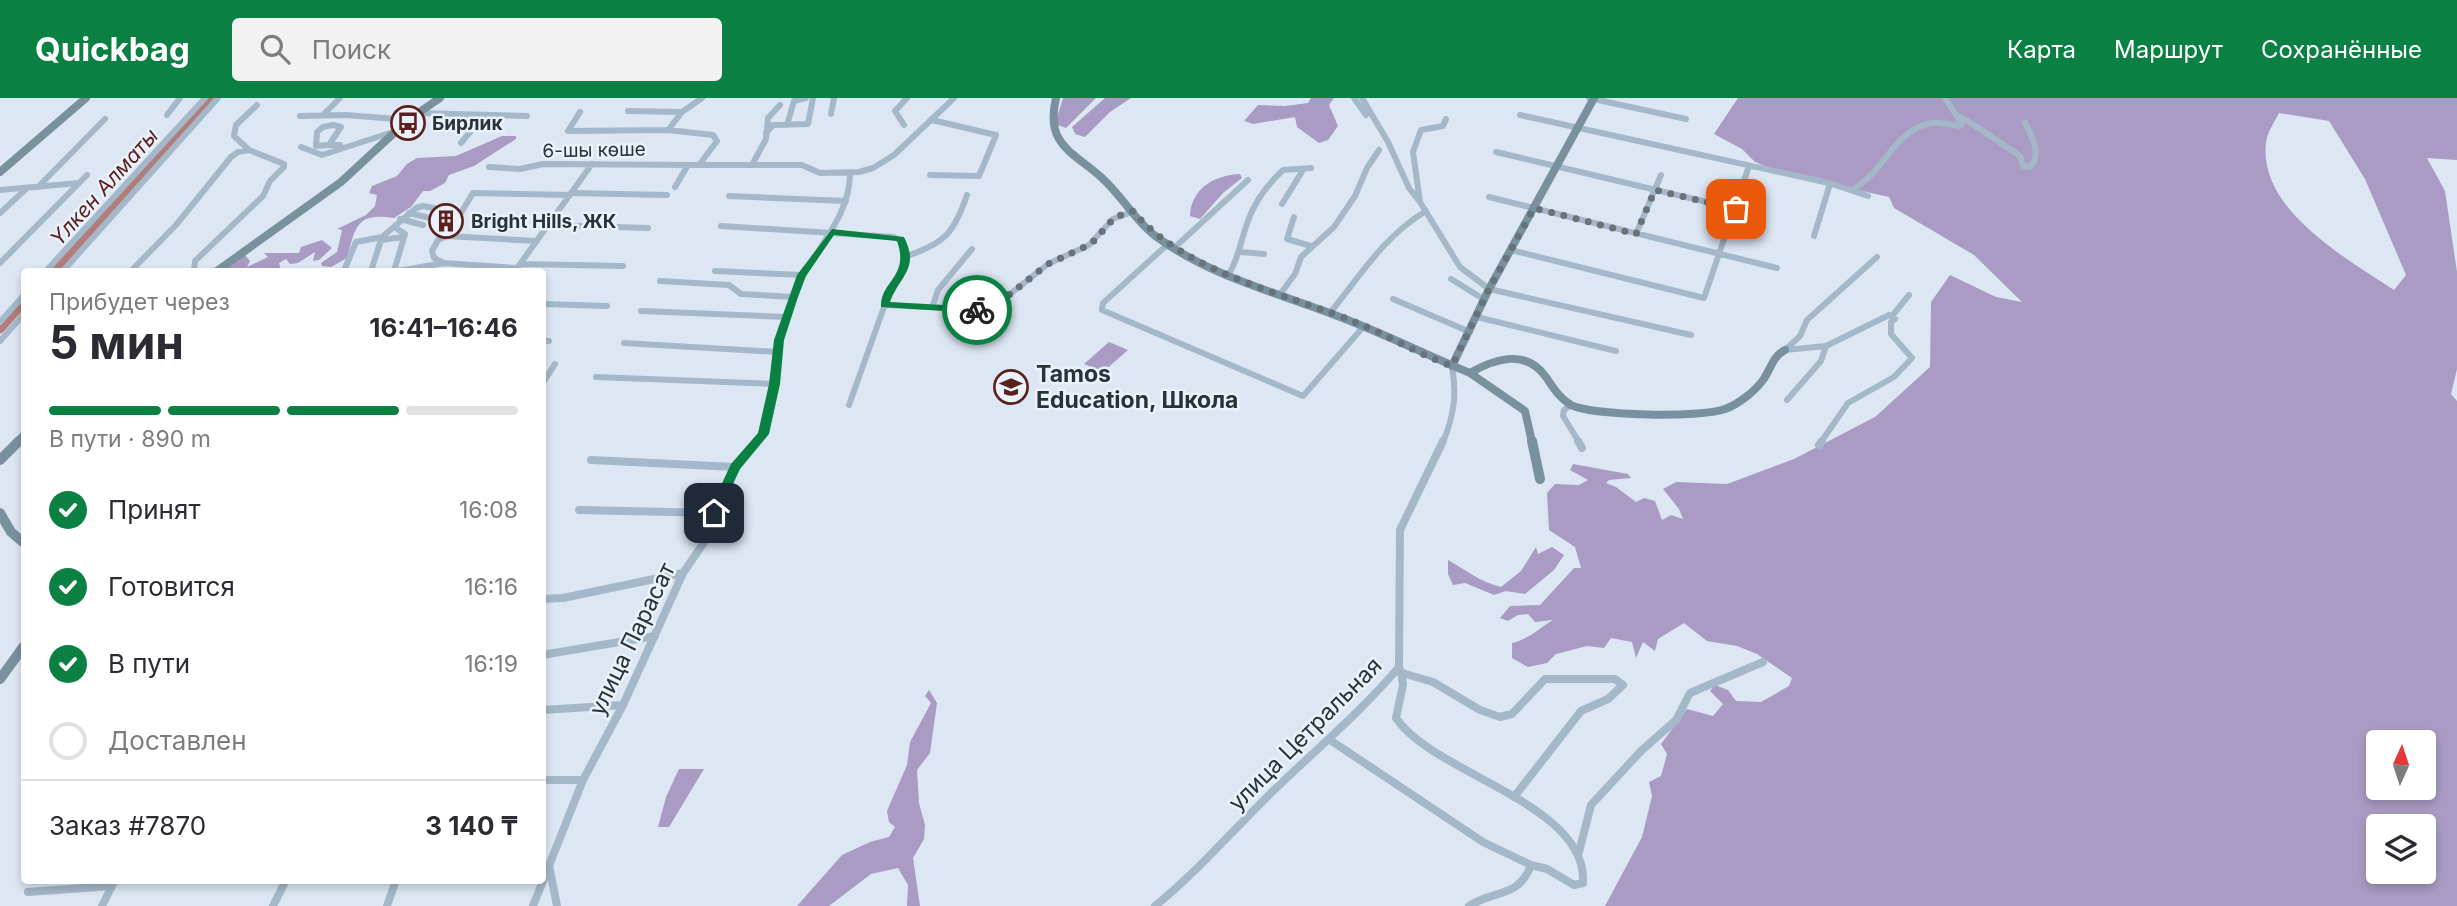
<!DOCTYPE html>
<html lang="ru">
<head>
<meta charset="utf-8">
<style>
  :root { --surface:#fff; --page:#f2f2f3; --text:#2b2b33; --muted:#7c7c81; --line:#e1e1e2; --accent:#0b8043 }
  body { margin:0; font-family:Inter,sans-serif; background:var(--page); color:var(--text); height:100vh; display:flex; flex-direction:column; font-size:26px; white-space:nowrap }
  * { box-sizing:border-box; margin:0 }
  p { font-size:23px; color:var(--muted) }
  .icon { flex:none; width:38px; height:38px; fill:none; stroke:currentColor; stroke-width:2; stroke-linecap:round; stroke-linejoin:round }
  .map { position:relative; flex:1; overflow:hidden }
  .sheet { position:absolute; left:21px; top:170px; width:525px; height:616px; display:flex; flex-direction:column; background:var(--surface); border-radius:7px; box-shadow:0 4px 10px #0003 }
  .sheet>* { flex:none }
  .needle { width:46px; rotate:3deg }
  .buttons { position:absolute; left:2366px; top:632px; display:grid; gap:14px }
  .buttons a { display:grid; place-items:center; width:70px; height:70px; border-radius:7px; background:var(--surface); box-shadow:0 4px 10px #0003; font-size:35px }
  .pin { position:absolute; display:grid; place-items:center; width:60px; height:60px; color:#fff; margin:-30px; border-radius:14px; box-shadow:0 4px 10px #0006 }
  .courier { position:absolute; display:grid; place-items:center; width:70px; height:70px; margin:-35px; border:5px solid #0b8043; border-radius:50%; background:#fff; color:#222; box-shadow:0 2px 9px #0007 }
  .overview em { font-style:normal; font-weight:700 }
  .overview div { display:flex; flex-direction:column-reverse }
  .overview { display:flex; align-items:center; justify-content:space-between; height:119px; padding:0 28px }
  h1 { font-size:46px; font-weight:700; line-height:52px }
  .bar { display:grid; grid-template-columns:repeat(4,1fr); gap:10px 7px; align-content:center; height:84px; padding:0 28px }
  .bar i { height:9px; border-radius:5px; background:var(--line) }
  .bar .on { background:var(--accent) }
  .bar p { grid-column:span 4 }
  .line { display:flex; align-items:center; gap:18px; padding:0 28px; border-top:2px solid var(--line) }
  .line div { flex:1 }
  ol { padding:0 28px; list-style:none }
  li { display:flex; align-items:center; gap:21px; height:77px }
  li p { margin-inline-start:auto }
  li .icon { padding:7px; border-radius:50%; background:var(--accent); color:#fff; stroke-width:4 }
  li:last-child { color:var(--muted) }
  li i { width:38px; height:38px; border:4px solid var(--line); border-radius:50% }
  header { display:flex; align-items:center; gap:42px; box-sizing:border-box; height:98px; padding:0 35px; background:var(--accent); color:#fff }
  header strong { font-size:33px }
  nav { display:flex; gap:38px; margin-inline-start:auto; font-size:24px }
  .search { width:490px; height:63px; background:var(--page); display:flex; align-items:center; gap:18px; box-sizing:border-box; padding:0 24px; border-radius:7px; color:var(--muted); font-size:26px }
  .map>svg:first-child { display:block }
</style>
</head>
<body>
<header>
<strong>Quickbag</strong>
<div class="search"><svg class="icon" aria-label="search" viewBox="0 0 24 24"><circle cx="10" cy="10" r="6"/><path d="M15 15l6 6"/></svg>Поиск</div>
<nav><a>Карта</a><a>Маршрут</a><a>Сохранённые</a></nav>
</header>
<div class="map">
<svg width="2457" height="808" viewBox="0 0 2457 808">
  <rect width="100%" height="100%" fill="#dce7f3"/>
  <path fill="#a99bc3" fill-rule="evenodd" d="M1063,0H1096L1066,30L1055,26Z
    M1105,0H1131L1110,14L1085,39L1075,36L1072,29Z
    M1311,0H1334L1329,7L1338,28L1328,42L1319,45L1297,29L1295,19L1253,26L1244,23L1258,7L1285,8L1308,5Z
    M1738,0H2457V62L2427,60L2445,93L2457,174V271L2451,296L2457,303V808H1605L1642,739L1652,698L1649,684L1661,678L1667,656L1661,646L1687,611L1713,618L1723,606L1710,593L1715,587L1728,592L1736,603L1761,604L1789,588L1792,580L1757,556L1737,548L1707,543L1684,525L1658,541L1655,553L1643,544L1636,560L1632,544L1611,540L1604,550L1587,548L1556,556L1547,565L1528,569L1512,560V545C1529,541 1538,531 1553,522L1535,524L1528,516L1518,517L1508,523L1500,520L1510,508L1540,507L1574,470H1581L1575,449L1549,432L1547,395L1555,386L1579,387L1588,382L1570,372L1573,366L1628,376L1631,380L1609,382L1606,385L1616,389L1636,404L1644,400L1655,403L1662,422L1671,417L1683,421L1679,411L1663,391L1676,384L1727,386L1794,361L1875,319L1930,269L1931,204L1950,177L1996,199L2022,204L1974,157L1894,110L1889,99L1782,75L1755,64L1742,51L1714,36ZM2279,15L2329,23L2365,81L2406,177L2394,192C2346,160 2258,112 2266,44C2267,35 2275,23 2279,15ZM2378,644H2424V690H2378ZM2378,728H2424V774H2378Z
    M502,38H516V41L474,68L449,77L445,85L430,93H423L411,109L394,120C356,114 356,128 347,160L331,169L322,168L321,165L337,154L342,132L337,131L366,117L375,108L377,97L369,95L372,88L397,78L407,66L417,60L456,58Z
    M1240,76L1242,80L1223,95L1200,121L1190,118C1191,91 1214,77 1240,76Z
    M322,142L332,150L319,162L313,163L315,154L298,165L290,166L286,161L279,165L281,173H223L245,157L250,163L247,169L268,159L264,155H299L301,149Z
    M1109,244L1128,252L1103,274L1084,266Z
    M1536,449L1538,456L1552,449L1564,457L1554,472L1525,496L1506,493L1494,497L1465,485L1453,487L1448,476V462C1466,472 1480,484 1501,489L1521,473Z
    M929,592L937,605L930,655L917,672L919,705L925,727L924,741L913,760L920,808H907L908,787L898,770L871,776L829,808H797L842,757L870,744L889,739L895,729L889,724L887,713L907,667L910,644L931,605L925,598Z
    M679,671H704L669,729H658L666,699Z"/>
  <g fill="none" stroke-linecap="round" stroke-linejoin="round">
    <path stroke="#b17c7a" stroke-width="9" d="M53,173L211,0
      M0,231L24,204"/>
    <path stroke="#a4b8c9" stroke-width="6" d="M1354,0L1366,17
      M1362,0L1388,44L1409,90L1420,104
      M1589,0L1686,21
      M628,13L682,14
      M580,14L568,33L668,32L713,37L717,43L699,67H802L820,75L859,74L873,70L894,57L954,0
      M417,15L527,18
      M324,16L340,0
      M831,16L834,0
      M167,17L180,0
      M1520,17L1829,85L1868,98
      M1956,17C1963,18 2009,51 2020,58L2023,68L2030,69C2042,56 2032,39 2025,25
      M300,18L346,17L408,22
      M1446,21L1443,28L1421,32L1413,54L1420,104L1460,169L1489,191L1691,237
      M333,27L341,29L329,47L316,48L317,34L323,29Z
      M787,27L794,3L806,0
      M904,27L895,13L907,0
      M668,32L682,14L702,0
      M766,35L773,27L808,26L813,0
      M461,45L484,17
      M329,47H340
      M301,49L322,57L396,33
      M1496,54L1736,111
      M752,67L766,41L768,20L780,7
      M489,69L520,71L543,66L699,67
      M930,77L979,78L996,37L932,22
      M38,89L105,21
      M675,89L688,67
      M1853,91C1884,75 1895,30 1932,25C1941,24 1951,27 1960,28L1962,26L1945,0
      M0,92L79,85
      M571,95L667,97
      M729,98L846,103
      M1489,99L1777,170
      M1282,106L1303,72
      M0,115L26,91
      M409,115L430,120
      M1294,119L1287,141L1311,148
      M400,121L423,127
      M548,127L648,130
      M721,128L894,139L903,144L907,158
      M1636,136L1661,77
      M447,138L473,95L570,97
      M1814,138L1830,86
      M1168,146L1103,205L1102,212L1303,298L1364,228
      M1174,150L1248,82
      M1511,152L1704,200L1749,68
      M1241,154L1264,156
      M0,165L87,77
      M520,166L623,168
      M517,170L444,165L434,160L432,153L438,142L447,138L537,143
      M46,173L205,0
      M63,173L218,0
      M131,173L176,127L231,59L238,54L249,52
      M194,173L195,163L263,98L270,83L284,69V66L249,52L234,38L236,27L257,7
      M344,173L356,144L382,139L416,110L423,108L459,115
      M371,173L381,142L403,139
      M394,173L405,136L396,130
      M398,173L444,165
      M515,173L592,66
      M715,173L802,177
      M1229,176C1239,159 1241,141 1248,123C1255,103 1268,86 1283,72L1311,70
      M1451,181L1485,202
      M660,183L729,187L741,196L793,199
      M1281,195L1295,176L1301,159L1334,129L1355,98L1367,70L1379,52
      M1393,201L1470,234
      M542,206L607,208
      M885,207L990,212L1048,166L1089,147L1113,121L1134,113
      M932,210L938,192L972,151
      M641,213L787,219
      M1330,215C1360,178 1384,138 1426,113
      M1892,218L1909,197
      M1477,219L1616,253
      M0,224L24,197
      M0,243L24,216
      M542,243H549
      M624,245L778,254
      M1786,251L1800,238L1807,222L1877,159
      M1785,252L1826,248L1889,217L1895,221L1891,224V236L1912,260L1894,279L1848,305L1821,344
      M596,279L774,286
      M542,286L555,266
      M1787,302L1821,263L1826,248
      M849,307L889,195L901,178L907,158C945,145 954,135 967,97
      M1571,307L1564,312L1563,318L1579,344
      M756,344C777,320 772,272 779,241C783,227 788,213 793,200C808,156 850,124 850,75
      M1443,344C1454,318 1457,296 1452,268"/>
    <path stroke="#a4b8c9" stroke-width="8" d="M1578,343L1582,350
      M1819,347L1822,343
      M591,362L735,369
      M579,412L714,415
      M542,501L563,500L683,475
      M542,557L655,538
      M1401,573L1403,587L1396,620C1433,676 1588,705 1583,785L1574,787L1547,771L1531,767
      M1402,575L1433,584L1480,612L1500,619L1512,616L1545,581H1615L1623,587L1608,601L1581,613L1514,699
      M542,612L623,607
      M1330,642L1483,744L1531,767C1518,801 1495,791 1469,808
      M542,682H583
      M1579,754L1591,707L1641,653L1676,622L1690,595L1763,564
      M549,767L557,808
      M28,794L112,788
      M102,808L115,782
      M273,808L286,782
      M387,808L396,782
      M533,808L583,682L623,607L683,475L705,443L735,369L757,343
      M1155,808C1197,774 1231,734 1270,696C1313,654 1360,615 1399,569L1400,432L1443,343"/>
    <path stroke="#79919f" stroke-width="8" d="M1056,0C1045,47 1072,53 1102,80C1123,99 1137,126 1161,142C1212,178 1274,194 1332,216C1379,233 1424,256 1470,275C1496,260 1526,251 1546,279C1553,289 1559,300 1571,307C1593,318 1701,320 1725,311C1739,306 1755,293 1763,282C1771,271 1772,259 1785,252
      M0,74L86,0
      M217,173L341,84L408,22L440,0
      M1452,268L1489,191L1594,0
      M1470,275L1525,313L1532,344
      M17,344L24,337"/>
    <path stroke="#79919f" stroke-width="10" d="M1532,343L1540,381
      M0,362L19,343
      M0,415L11,434L24,445
      M0,581L24,548"/>
  </g>
  <path fill="#0b8043" d="M832,131L904,139C920,171 900,177 890,204L977,209L982,212L977,215L881,209C880,183 910,179 897,143L834,137L806,178L798,199L784,242L780,286L769,336L740,371L718,418H710L708,415L731,366L758,335L769,286L774,242L797,177Z"/>
  <g fill="none" stroke-linecap="round" stroke-linejoin="round">
    <path stroke="#677279" stroke-width="7" stroke-dasharray="0 12.6" d="M977,212H990L1048,166L1091,146L1115,119L1133,113C1186,176 1286,195 1360,226C1391,239 1420,257 1452,268L1489,191L1534,110L1636,136L1655,92L1736,111"/>
  </g>
  <defs>
    <g id="bus-ring" transform="scale(1.75)"><circle r="9.5" fill="#e9f1fa" stroke="#5b201c" stroke-width="1.5"/><path d="M-5-6H5V4H4V6H2V4H-2V6H-4V4H-5ZM-3.5-4V0h7V-4ZM-3.5 1.2v1.5H-2V1.2ZM2 1.2v1.5H3.5V1.2Z" fill="#5b201c"/></g>
    <g id="building-ring" transform="scale(1.75)"><circle r="9.5" fill="#e9f1fa" stroke="#5b201c" stroke-width="1.5"/><path d="M-4-6H4V6H1V3H-1V6H-4ZM-2.5-4.3h1.7v1.8h-1.7ZM.8-4.3h1.7v1.8H.8ZM-2.5-1h1.7V.8h-1.7ZM.8-1h1.7V.8H.8Z" fill="#5b201c"/></g>
    <g id="school-ring" transform="scale(1.75)"><circle r="9.5" fill="#e9f1fa" stroke="#5b201c" stroke-width="1.5"/><path d="M0-5L7-2L0 1L-7-2ZM-4 1L0 2.5L4 1V4Q0 6-4 4Z" fill="#5b201c"/></g>
  </defs>
  <g fill-rule="evenodd">
    <use href="#bus-ring" x="408" y="25"/>
    <use href="#building-ring" x="446" y="123"/>
    <use href="#school-ring" x="1011" y="289"/>
  </g>
  <g text-anchor="middle" dominant-baseline="central" stroke-width="5" stroke-linejoin="round" paint-order="stroke">
    <g font-size="19" font-weight="bold" fill="#283338" stroke="#e9f1fa" text-anchor="start">
      <text x="432" y="25">Бирлик</text>
      <text x="471" y="123">Bright Hills, ЖК</text>
    </g>
    <g font-size="19" fill="#283338" stroke="#e9f1fa">
      <text transform="translate(594 52) rotate(-1)">6-шы көше</text>
    </g>
    <g font-size="21" font-style="italic" fill="#5b201c" stroke="#e9f1fa">
      <text transform="translate(104 89) rotate(-48)">Үлкен Алматы</text>
    </g>
    <g font-size="23" font-weight="bold" fill="#283338" stroke="#e9f1fa" text-anchor="start">
      <text x="1036" y="276">Tamos<tspan x="1036" dy="26">Education, Школа</tspan></text>
    </g>
    <g font-size="23" fill="#283338" stroke="#e9f1fa">
      <text transform="translate(632 541) rotate(-64)">улица Парасат</text>
      <text transform="translate(1305 636) rotate(-45)">улица Цетральная</text>
    </g>
  </g>
</svg>
<div class="buttons">
<a><svg class="needle" viewBox="-14 -14 28 28"><path d="M0-13l5 13h-10z" fill="#e53935"/><path d="M0 13l5-13h-10z" fill="#7c7c81"/></svg></a>
<a><svg class="icon" aria-label="layers" viewBox="0 0 24 24"><path d="M12 4l9 5-9 5-9-5zM3 14l9 5 9-5"/></svg></a>
</div>
<div class="pin" style="left:1736px;top:111px;background:#ea580c"><svg class="icon" aria-label="bag" viewBox="0 0 24 24"><path d="M5 8h14l-1 12H6zM9 8a3 3 0 0 1 6 0"/></svg></div>
<div class="pin" style="left:714px;top:415px;background:#1f2937"><svg class="icon" aria-label="home" viewBox="0 0 24 24"><path d="M3 11l9-7 9 7M6 9v11h12V9"/></svg></div>
<div class="courier" style="left:977px;top:212px"><svg class="icon" aria-label="bike" viewBox="0 0 24 24"><circle cx="6" cy="16" r="4"/><circle cx="18" cy="16" r="4"/><path d="M6 16l4-8h5l3 8M10 8l3 8H6M13 5h3"/></svg></div>
<section class="sheet">
<div class="overview"><div><h1>5 мин</h1><p>Прибудет через</p></div><em>16:41–16:46</em></div>
<div class="bar"><i class="on"></i><i class="on"></i><i class="on"></i><i></i><p>В пути · 890 m</p></div>
<ol>
<li><svg class="icon" aria-label="check" viewBox="0 0 24 24"><path d="M5 12l5 5 9-10"/></svg>Принят<p>16:08</p></li>
<li><svg class="icon" aria-label="check" viewBox="0 0 24 24"><path d="M5 12l5 5 9-10"/></svg>Готовится<p>16:16</p></li>
<li><svg class="icon" aria-label="check" viewBox="0 0 24 24"><path d="M5 12l5 5 9-10"/></svg>В пути<p>16:19</p></li>
<li><i></i>Доставлен</li>
</ol>
<div class="line" style="height:91px"><div>Заказ #7870</div><b>3 140 ₸</b></div>
</section>
</div>
</body>
</html>
